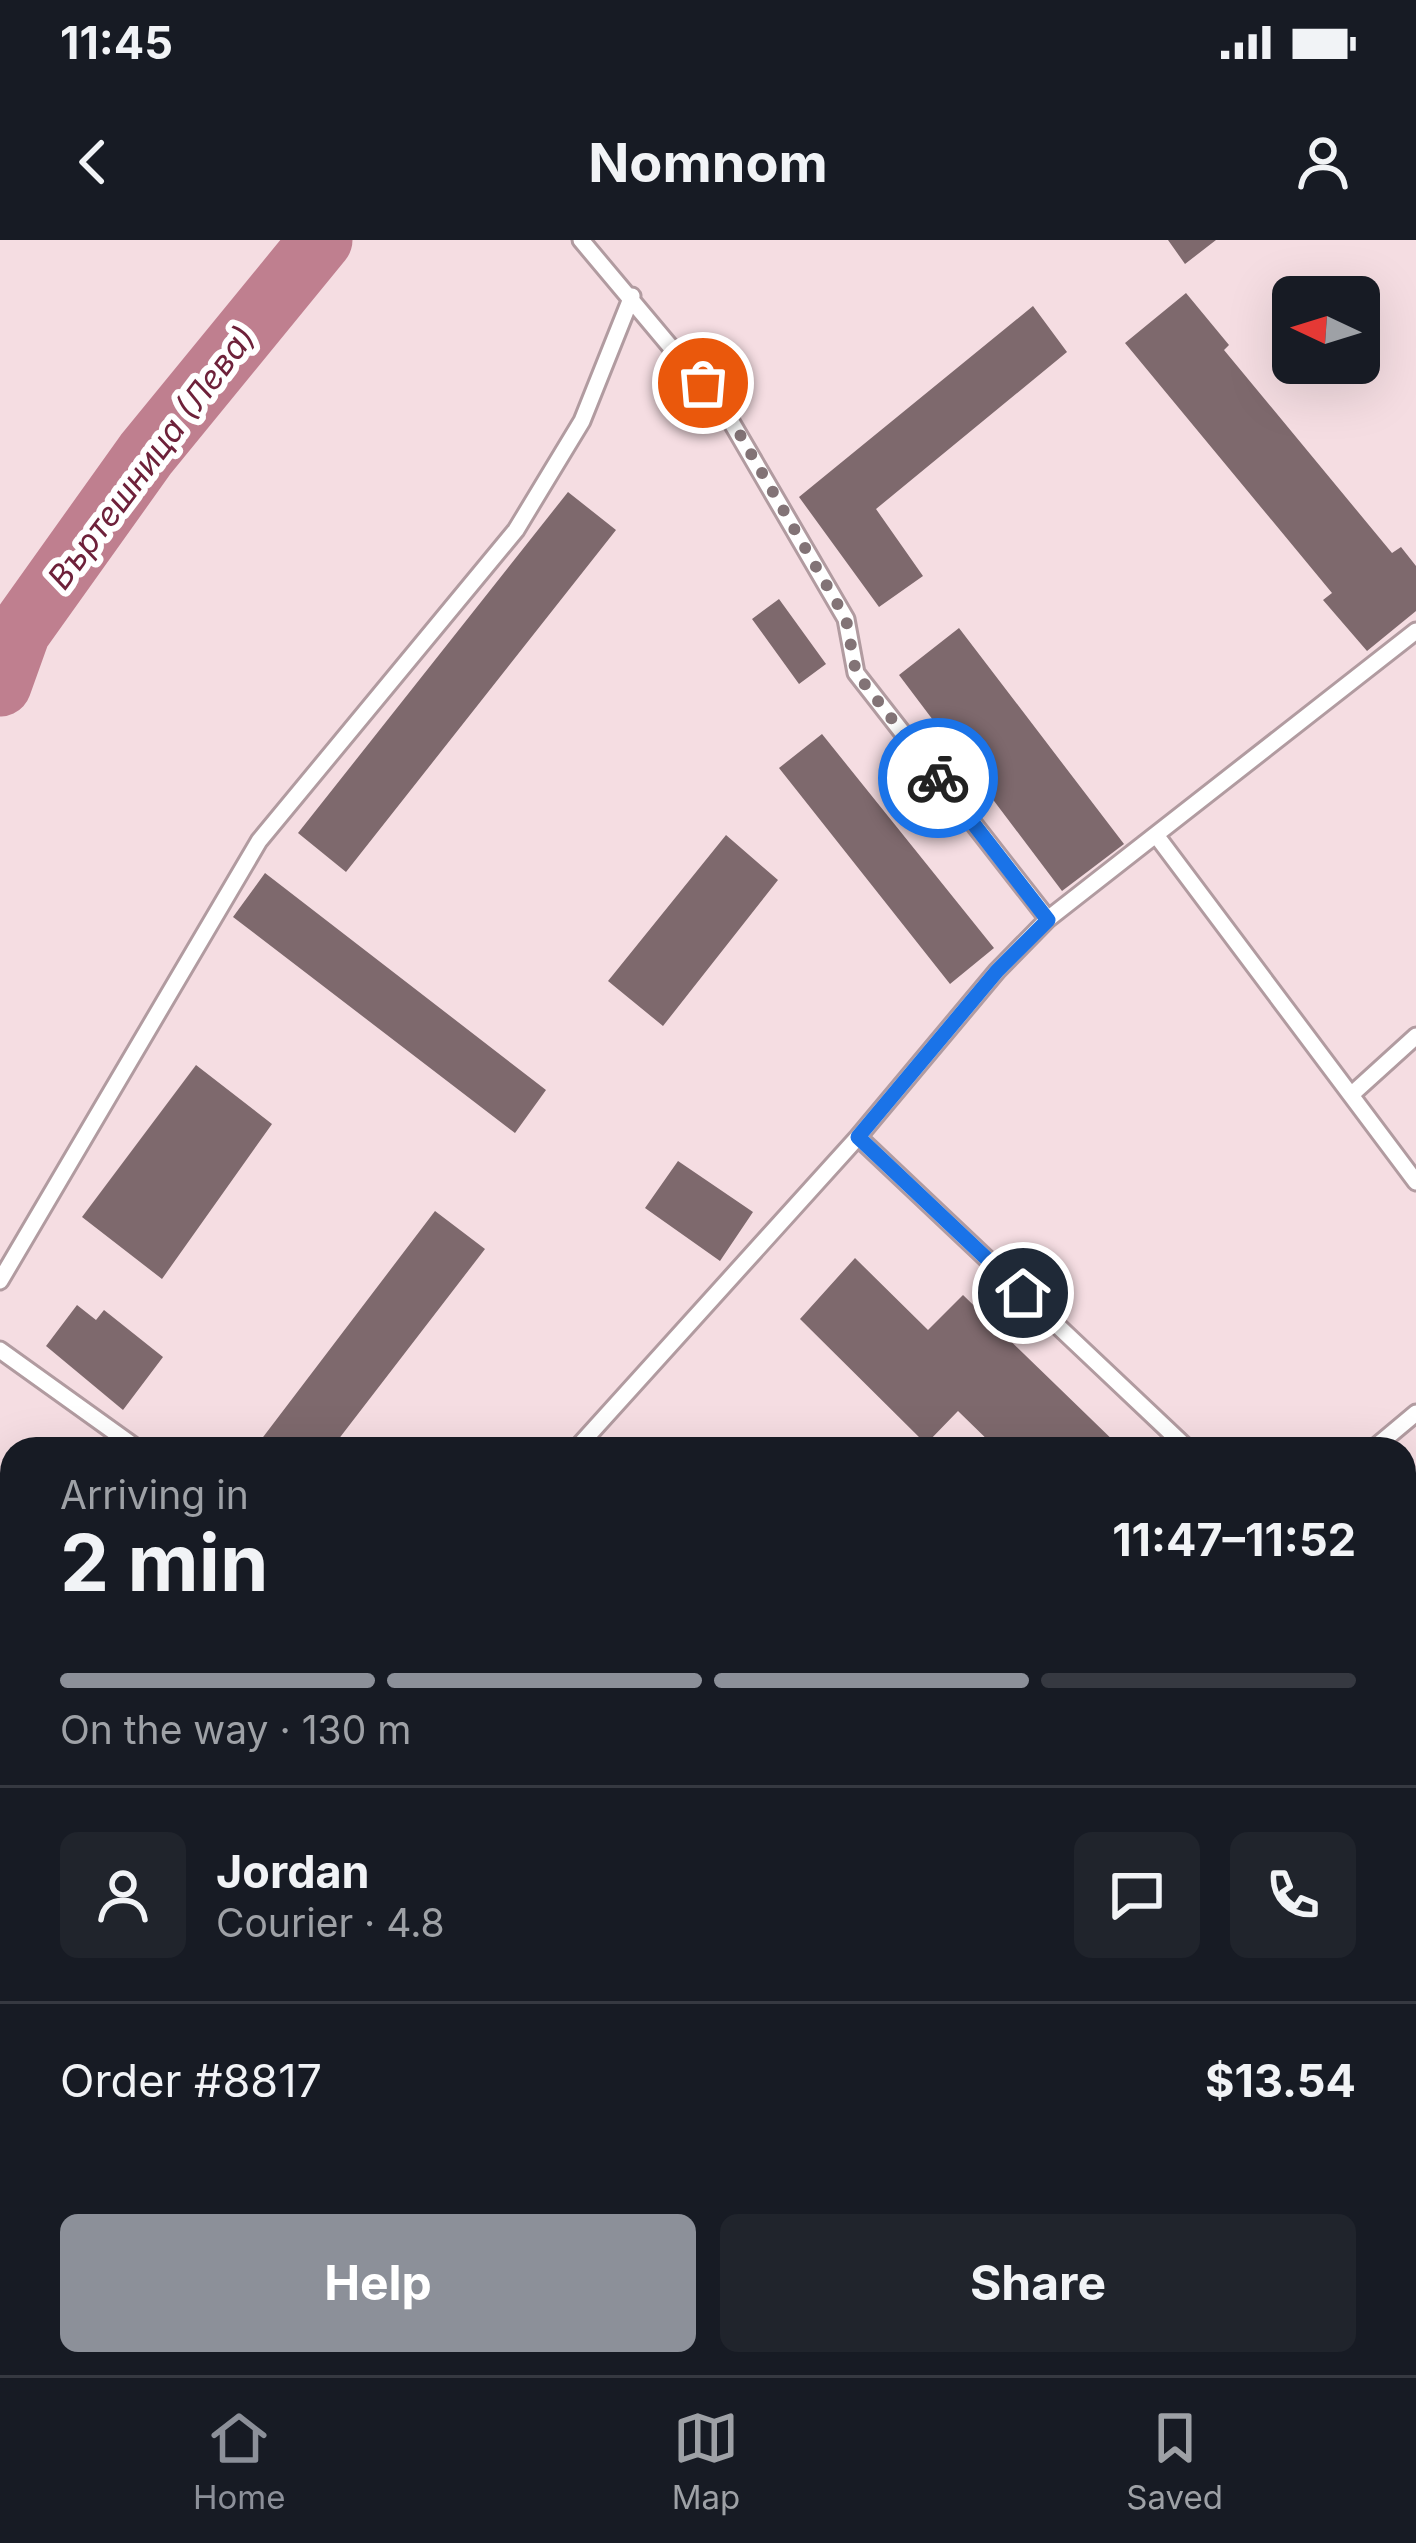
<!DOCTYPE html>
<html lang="en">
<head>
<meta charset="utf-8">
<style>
  :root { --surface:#171b24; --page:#20242c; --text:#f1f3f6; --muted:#9ea1a6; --line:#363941; --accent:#8c9099 }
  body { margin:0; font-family:Inter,sans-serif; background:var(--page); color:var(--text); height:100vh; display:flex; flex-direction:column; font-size:45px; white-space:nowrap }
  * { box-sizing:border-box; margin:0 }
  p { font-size:39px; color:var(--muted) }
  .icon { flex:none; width:66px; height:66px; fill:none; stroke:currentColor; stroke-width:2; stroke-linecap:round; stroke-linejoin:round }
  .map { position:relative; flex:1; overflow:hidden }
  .side { position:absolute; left:0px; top:1197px; width:1416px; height:939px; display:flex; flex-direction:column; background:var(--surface); border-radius:36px 36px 0 0; box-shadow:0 12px 48px #0002 }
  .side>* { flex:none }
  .needle { width:78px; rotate:274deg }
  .tools { position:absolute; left:1272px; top:36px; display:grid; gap:24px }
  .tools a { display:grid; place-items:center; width:108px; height:108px; border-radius:18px; background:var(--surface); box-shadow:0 12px 48px #0002; font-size:60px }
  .pin { position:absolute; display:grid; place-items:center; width:102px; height:102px; color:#fff; margin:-51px; border:6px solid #fff; border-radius:50%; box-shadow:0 3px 12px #0007 }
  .courier { position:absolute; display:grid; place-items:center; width:120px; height:120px; margin:-60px; border:9px solid #1a73e8; border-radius:50%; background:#fff; color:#222; box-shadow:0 3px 15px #0007 }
  .overview em { font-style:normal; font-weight:700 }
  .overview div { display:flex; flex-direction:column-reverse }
  .overview { display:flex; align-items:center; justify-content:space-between; height:204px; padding:0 60px }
  h1 { font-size:78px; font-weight:700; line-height:90px }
  .bar { display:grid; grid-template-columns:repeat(4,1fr); gap:18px 12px; align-content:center; height:144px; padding:0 60px }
  .bar i { height:15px; border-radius:9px; background:var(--line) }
  .bar .selected { background:var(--accent) }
  .bar p { grid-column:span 4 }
  .line { display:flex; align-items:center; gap:30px; padding:0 60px; border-top:3px solid var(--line) }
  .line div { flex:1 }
  .round { display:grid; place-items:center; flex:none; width:126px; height:126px; border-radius:18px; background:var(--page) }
  .primary-button { display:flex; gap:24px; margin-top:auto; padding:24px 60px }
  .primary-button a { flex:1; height:138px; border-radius:18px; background:var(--accent); color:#fff; font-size:48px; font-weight:700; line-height:138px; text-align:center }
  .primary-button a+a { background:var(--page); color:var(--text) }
  .status { display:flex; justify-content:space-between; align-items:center; height:84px; padding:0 60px; background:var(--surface); direction:ltr }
  .status svg { height:33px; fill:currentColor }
  header { display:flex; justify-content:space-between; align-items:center; height:156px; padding:0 60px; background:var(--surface); font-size:54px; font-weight:700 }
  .menu { display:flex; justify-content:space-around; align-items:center; height:168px; border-top:3px solid var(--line); background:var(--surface); font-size:33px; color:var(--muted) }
  .menu a { display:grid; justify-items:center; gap:6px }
  .menu .selected { color:var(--accent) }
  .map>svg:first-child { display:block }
</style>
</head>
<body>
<div class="status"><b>11:45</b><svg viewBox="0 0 49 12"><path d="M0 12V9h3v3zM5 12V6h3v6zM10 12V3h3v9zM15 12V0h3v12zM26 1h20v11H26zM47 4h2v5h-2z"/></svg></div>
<header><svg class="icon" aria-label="back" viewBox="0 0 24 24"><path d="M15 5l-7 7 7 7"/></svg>Nomnom<svg class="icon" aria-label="person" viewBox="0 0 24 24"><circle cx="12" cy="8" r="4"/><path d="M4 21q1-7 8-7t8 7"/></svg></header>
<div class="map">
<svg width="1416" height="2135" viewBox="0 0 1416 2135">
  <rect width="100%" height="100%" fill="#f5dde2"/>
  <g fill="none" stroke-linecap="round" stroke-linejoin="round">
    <path stroke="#bf7f8f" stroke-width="63" d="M0,445L19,392L146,214L321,0"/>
  </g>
  <path fill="#7e696d" d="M1168,0H1216L1185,24Z
    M1186,53L1229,105L1224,110L1392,313L1401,307L1416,326V371L1367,411L1323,360L1332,353L1125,103Z
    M1033,66L1067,112L876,269L923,336L879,367L799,257Z
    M568,252L616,290L346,632L298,593Z
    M779,359L826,424L799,444L752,379Z
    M959,388L1124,604L1062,651L899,435Z
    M822,494L994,708L950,744L779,528Z
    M726,595L778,640L663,786L608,741Z
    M265,633L546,850L515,893L233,677Z
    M196,825L272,884L162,1039L82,977Z
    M678,921L753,972L720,1021L645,968Z
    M435,971L485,1009L331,1209H254Z
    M855,1018L928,1090L963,1055L1122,1209H997L958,1171L926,1204L800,1079Z
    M77,1065L96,1080L104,1070L163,1117L123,1170L46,1106Z"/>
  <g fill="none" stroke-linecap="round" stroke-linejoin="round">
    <g stroke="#b19ba0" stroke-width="21">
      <path id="lane" d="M581,0L726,173L846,379L856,433L1048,679
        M1156,595L1416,942
        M1351,855L1416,796
        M858,897L1188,1209
        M0,1041L259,601L516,290L582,181L632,56
        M0,1110L138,1209
        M576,1209L858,897L997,731L1048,679L1416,391
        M1373,1209L1416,1173
        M0,1852L12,1839"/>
    </g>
    <path stroke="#b6a3a7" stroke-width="6" stroke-dasharray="6 9" stroke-linecap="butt" d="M289,2135L300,2124"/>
    <use href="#lane" stroke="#fff" stroke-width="15"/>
  </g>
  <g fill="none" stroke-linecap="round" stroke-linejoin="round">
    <path stroke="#827376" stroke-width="12" stroke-dasharray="0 21.6" d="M703,143L727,172L846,379L856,433L938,538"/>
    <path stroke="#1a73e8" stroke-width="15" d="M938,538L1048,680L997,731L858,897L1023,1053"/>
  </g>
  <g text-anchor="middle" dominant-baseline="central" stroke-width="12" stroke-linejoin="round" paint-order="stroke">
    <g font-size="33" font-style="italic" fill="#6e213a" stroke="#fff">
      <text transform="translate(151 217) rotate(-53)">Въртешница (Лева)</text>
    </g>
  </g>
</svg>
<div class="tools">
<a><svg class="needle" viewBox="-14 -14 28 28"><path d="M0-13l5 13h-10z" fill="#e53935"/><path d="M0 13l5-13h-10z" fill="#9ea1a6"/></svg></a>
</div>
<div class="pin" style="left:703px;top:143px;background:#ea580c"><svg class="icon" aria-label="bag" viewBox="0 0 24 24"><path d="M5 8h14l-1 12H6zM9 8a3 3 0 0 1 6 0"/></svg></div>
<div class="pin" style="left:1023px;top:1053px;background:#1f2937"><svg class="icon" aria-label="home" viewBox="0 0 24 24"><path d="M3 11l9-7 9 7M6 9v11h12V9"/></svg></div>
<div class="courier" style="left:938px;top:538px"><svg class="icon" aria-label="bike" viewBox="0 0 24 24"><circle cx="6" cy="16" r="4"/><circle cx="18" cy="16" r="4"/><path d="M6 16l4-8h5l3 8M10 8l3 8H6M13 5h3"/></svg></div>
<section class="side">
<div class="overview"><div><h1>2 min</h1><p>Arriving in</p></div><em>11:47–11:52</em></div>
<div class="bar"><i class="selected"></i><i class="selected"></i><i class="selected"></i><i></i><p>On the way · 130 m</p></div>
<div class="line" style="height:216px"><a class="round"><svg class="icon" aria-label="person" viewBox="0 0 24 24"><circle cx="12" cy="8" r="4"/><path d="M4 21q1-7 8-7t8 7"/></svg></a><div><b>Jordan</b><p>Courier · 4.8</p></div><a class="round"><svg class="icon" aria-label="chat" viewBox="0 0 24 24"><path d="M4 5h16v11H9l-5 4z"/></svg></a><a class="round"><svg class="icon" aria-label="phone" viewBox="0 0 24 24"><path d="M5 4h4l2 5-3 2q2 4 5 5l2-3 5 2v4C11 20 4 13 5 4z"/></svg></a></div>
<div class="line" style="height:156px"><div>Order #8817</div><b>$13.54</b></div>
<div class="primary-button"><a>Help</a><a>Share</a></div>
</section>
</div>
<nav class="menu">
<a class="selected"><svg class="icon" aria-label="home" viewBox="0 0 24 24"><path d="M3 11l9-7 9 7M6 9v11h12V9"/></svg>Home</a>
<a><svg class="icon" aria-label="map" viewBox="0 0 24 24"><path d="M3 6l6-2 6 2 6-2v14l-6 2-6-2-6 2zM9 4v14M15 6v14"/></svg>Map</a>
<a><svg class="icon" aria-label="saved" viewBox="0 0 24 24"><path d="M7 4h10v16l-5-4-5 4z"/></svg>Saved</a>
</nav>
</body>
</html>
